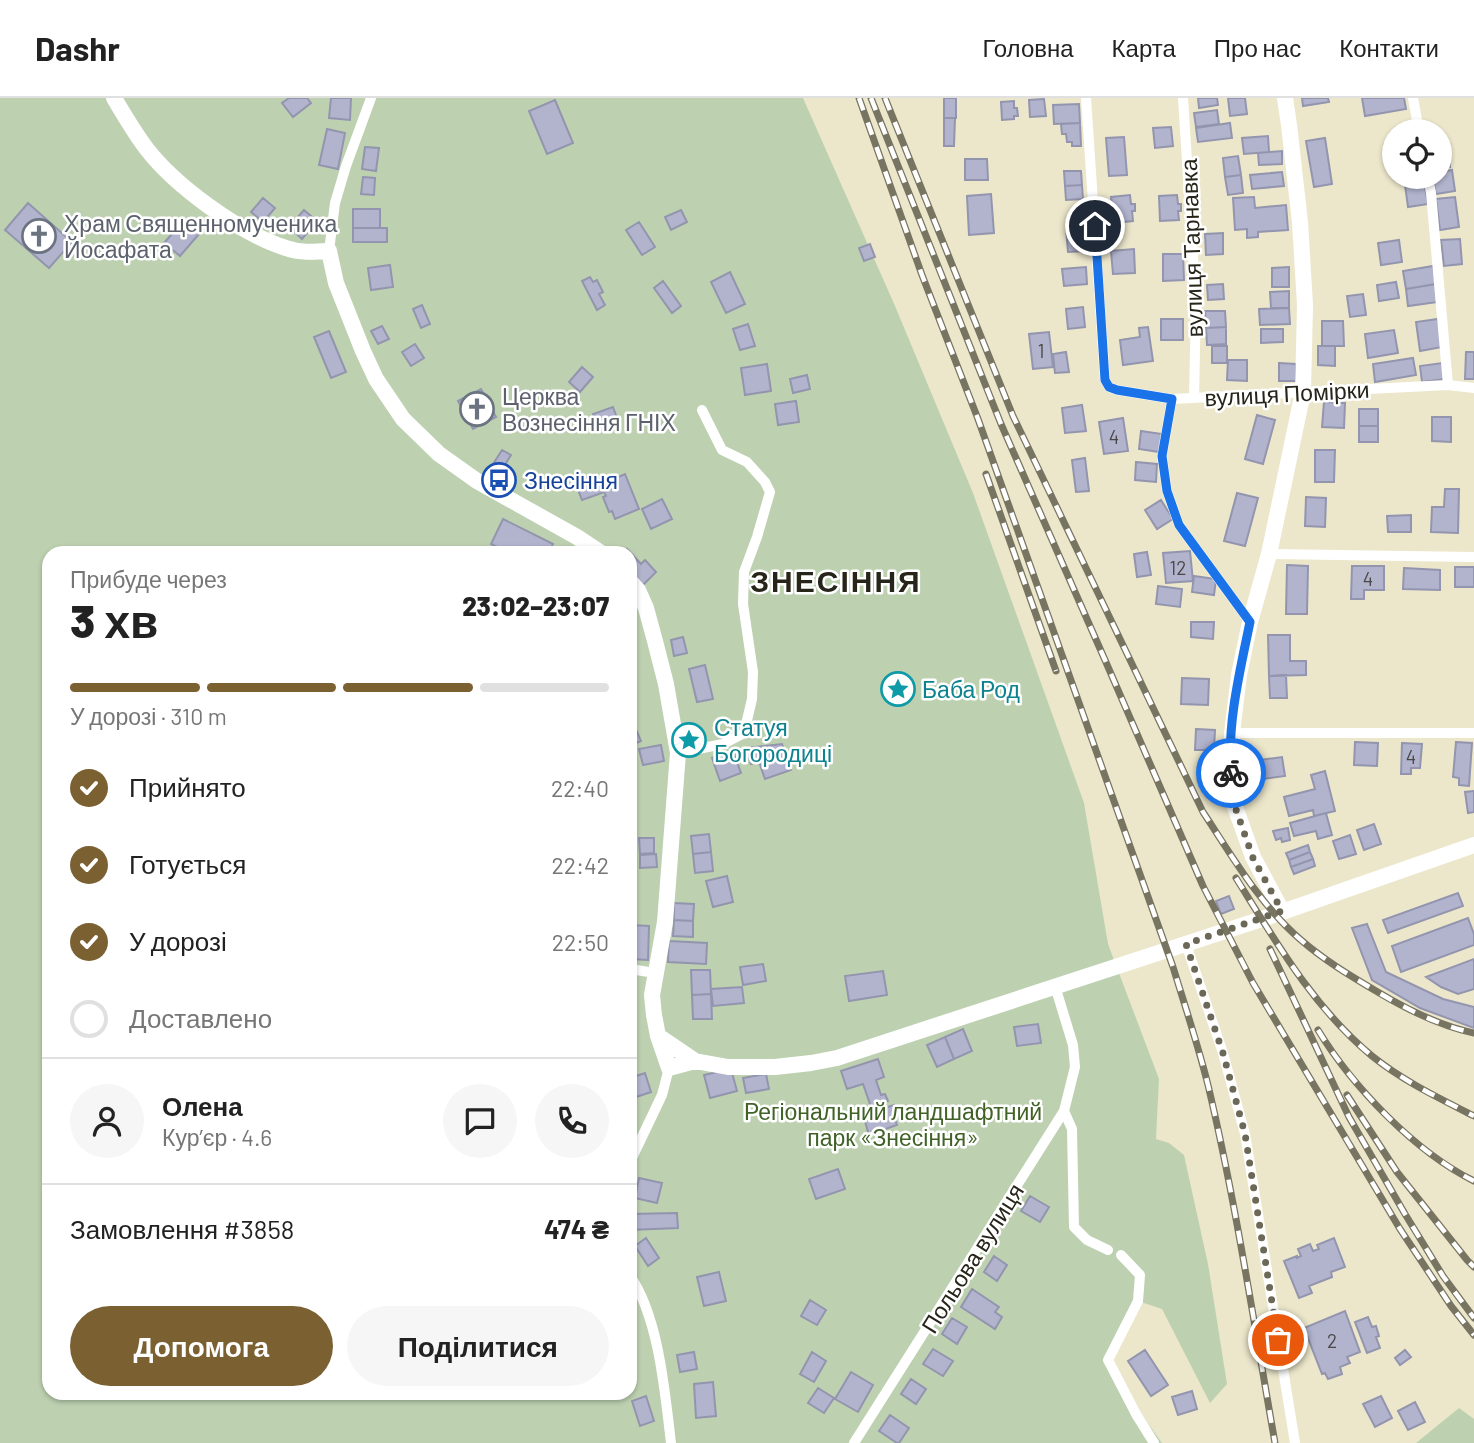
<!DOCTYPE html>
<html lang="uk">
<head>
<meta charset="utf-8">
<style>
  :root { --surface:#fff; --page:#f6f6f6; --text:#222; --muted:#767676; --line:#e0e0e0; --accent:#7b6032 }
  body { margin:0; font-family:Barlow,sans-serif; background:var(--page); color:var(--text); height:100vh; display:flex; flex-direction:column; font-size:26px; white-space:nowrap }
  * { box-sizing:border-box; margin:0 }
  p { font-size:23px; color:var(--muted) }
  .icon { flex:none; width:38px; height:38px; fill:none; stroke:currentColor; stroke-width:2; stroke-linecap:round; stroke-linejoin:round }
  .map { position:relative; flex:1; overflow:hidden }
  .sheet { position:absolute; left:42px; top:448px; width:595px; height:854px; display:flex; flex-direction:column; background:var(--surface); border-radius:21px; box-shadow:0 2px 5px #0004 }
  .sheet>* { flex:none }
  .controls { position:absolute; left:1382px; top:21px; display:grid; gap:14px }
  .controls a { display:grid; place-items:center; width:70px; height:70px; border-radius:50%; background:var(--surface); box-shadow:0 2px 5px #0004; font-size:35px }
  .pin { position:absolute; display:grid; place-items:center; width:60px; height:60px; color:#fff; margin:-30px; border:4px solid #fff; border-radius:50%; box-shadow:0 2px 7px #0007 }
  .courier { position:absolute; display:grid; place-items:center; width:70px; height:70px; margin:-35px; border:5px solid #1a73e8; border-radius:50%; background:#fff; color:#222; box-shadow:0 2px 9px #0007 }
  .summary em { font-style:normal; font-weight:800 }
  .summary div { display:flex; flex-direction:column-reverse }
  .summary { display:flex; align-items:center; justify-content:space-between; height:119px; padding:0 28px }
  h1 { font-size:46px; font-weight:800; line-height:52px }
  .bar { display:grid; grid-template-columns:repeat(4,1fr); gap:10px 7px; align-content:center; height:84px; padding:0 28px }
  .bar i { height:9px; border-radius:5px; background:var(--line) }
  .bar .current { background:var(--accent) }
  .bar p { grid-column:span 4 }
  .line { display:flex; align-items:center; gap:18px; padding:0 28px; border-top:2px solid var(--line) }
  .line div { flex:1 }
  .round { display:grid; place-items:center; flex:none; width:74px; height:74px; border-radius:37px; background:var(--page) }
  ol { padding:0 28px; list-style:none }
  li { display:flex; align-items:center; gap:21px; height:77px }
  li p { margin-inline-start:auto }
  li .icon { padding:7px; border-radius:50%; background:var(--accent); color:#fff; stroke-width:4 }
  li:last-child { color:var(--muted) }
  li i { width:38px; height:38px; border:4px solid var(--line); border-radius:50% }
  .action { display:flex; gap:14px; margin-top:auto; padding:14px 28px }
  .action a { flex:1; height:80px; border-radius:42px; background:var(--accent); color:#fff; font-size:28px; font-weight:800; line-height:80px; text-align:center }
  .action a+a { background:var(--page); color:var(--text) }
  header { display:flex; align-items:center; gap:42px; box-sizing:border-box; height:98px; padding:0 35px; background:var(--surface); border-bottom:2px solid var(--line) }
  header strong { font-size:33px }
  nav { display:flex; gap:38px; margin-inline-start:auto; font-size:24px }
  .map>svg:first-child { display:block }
</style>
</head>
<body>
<header>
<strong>Dashr</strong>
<nav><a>Головна</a><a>Карта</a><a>Про нас</a><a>Контакти</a></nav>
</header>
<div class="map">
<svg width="1474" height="1345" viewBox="0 0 1474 1345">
  <rect width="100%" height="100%" fill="#ece7cb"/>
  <path fill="#bdd1b1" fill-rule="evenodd" d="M0,0H803L895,208L973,395L1084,705L1108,846L1159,981L1156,1041L1169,1045L1184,1057L1208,1166L1227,1286L1210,1305L1162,1211L1138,1203L1108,1269L1162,1345H0ZM49,455H630V1295H49Z
    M1459,1310L1474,1321V1345H1416Z"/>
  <path fill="#b2b4ce" stroke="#9395ae" stroke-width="2" d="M289,0H307L311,5L293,19L282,5Z
    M331,0H351L350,22L329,20Z
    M944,0H956V20H944Z
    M1198,0H1217L1218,7L1199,10Z
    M1228,0H1245L1247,16L1230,18Z
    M1302,0H1328L1329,4L1303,8Z
    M1362,0H1404L1406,11L1365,18Z
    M1044,1L1046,18L1030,19L1029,2Z
    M555,2L573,45L547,56L529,13Z
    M1014,3V10H1017L1018,18H1014V21L1002,22L1001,4Z
    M1079,6L1080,25L1054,26L1053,7Z
    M1217,12L1219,26L1196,29L1194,15Z
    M944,20H955L954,48H944Z
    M1080,25L1081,48H1072V44H1067L1066,36H1062L1061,26Z
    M1230,25L1232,40L1198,44L1196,30Z
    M1171,29L1173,48L1155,50L1153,30Z
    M327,31L345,35L338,71L319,67Z
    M1268,38L1269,54L1244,56L1242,40Z
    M1124,39L1127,77L1109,78L1106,40Z
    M1325,40L1332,86L1314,89L1306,43Z
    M365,49L379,50L376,73L362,71Z
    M1448,52L1450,69L1440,70V53Z
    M1282,53V66L1259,67L1258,55Z
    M1238,58L1241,77L1225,79L1223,60Z
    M965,61H987L988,82H965Z
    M1452,72L1455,93L1436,96L1433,79H1440V74Z
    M1064,73H1081L1082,87L1065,88Z
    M1282,74L1284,88L1252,91L1250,77Z
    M1241,77L1243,95L1228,97L1225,79Z
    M363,79L375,80L374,97L361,96Z
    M1403,79H1423L1424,84L1405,87Z
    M1424,84L1428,106L1408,109L1405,87Z
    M1082,87L1083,101L1066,102L1065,88Z
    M991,96L994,135L969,137L967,98Z
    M1130,97L1131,106H1135V113H1132L1133,123L1114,125L1111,99Z
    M1177,97L1178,106H1181V113H1178L1179,122L1160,123L1159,98Z
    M1254,99L1255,110L1286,107L1288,132L1258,134V139L1247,140V131L1235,132L1233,100Z
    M1455,99L1459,129L1440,132L1436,101Z
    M263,100L275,110L263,124L251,114Z
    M28,105L72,144L49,170L5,132Z
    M353,111H380V130H353Z
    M304,112L317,123L302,141L289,129Z
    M681,112L687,124L671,132L665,119Z
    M184,122L199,136L180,158L164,145Z
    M639,124L655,149L642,157L626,132Z
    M1084,127L1086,153L1068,154L1066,129Z
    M353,130H387V144H353Z
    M1223,135V156L1206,157L1205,136Z
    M1460,141L1462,166L1444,168L1441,142Z
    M1399,142L1402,164L1381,167L1378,145Z
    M870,146L875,159L864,163L859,150Z
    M1134,151L1135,175L1113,176L1111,153Z
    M1163,156H1183L1184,182L1163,183Z
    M390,167L393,189L371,192L368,170Z
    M1433,168L1436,186L1406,191L1403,173Z
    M1086,169L1087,186L1064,188L1062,171Z
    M1289,169V189H1272V170Z
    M730,174L745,206L726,215L711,184Z
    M590,179L593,184L597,182L603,194L599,196L605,207L597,212L582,183Z
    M663,183L681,208L672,215L654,190Z
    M1396,184L1399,200L1379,203L1377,187Z
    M1223,186L1224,201L1208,202L1207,187Z
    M1436,186L1438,204L1408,208L1406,191Z
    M1289,193V210H1271L1270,194Z
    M1363,196L1366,217L1350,219L1347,198Z
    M422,207L430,226L421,230L413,211Z
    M1083,209L1085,229L1068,231L1066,211Z
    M1289,210L1290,226L1260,227L1259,211Z
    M1205,213H1225L1226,229L1206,230Z
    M1161,221H1183V242H1161Z
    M1438,221L1442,249L1420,253L1416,224Z
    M1322,223H1343L1344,248H1322Z
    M748,226L755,248L740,252L733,231Z
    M382,228L389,241L378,246L371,233Z
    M1148,229L1153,263L1123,267L1120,242L1140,239L1139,230Z
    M1226,229V246L1207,247L1206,230Z
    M1261,231H1283V244L1261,245Z
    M1394,232L1398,255L1368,260L1365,236Z
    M329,233L346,274L331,280L314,239Z
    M1049,234L1053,269L1033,271L1029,236Z
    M415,246L424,260L411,268L402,254Z
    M1212,248H1227V265H1212Z
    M1318,248H1335V268L1318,267Z
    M1066,254L1069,274L1055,275L1053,256Z
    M1466,254H1474V281H1465Z
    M1413,260L1416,277L1375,284L1373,266Z
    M1228,262H1247V283L1227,282Z
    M1279,265L1296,266V283H1279Z
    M1442,265L1445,281L1422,284L1420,268Z
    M767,266L771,293L745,297L741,270Z
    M582,269L593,279L580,294L569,284Z
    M807,277L810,291L793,295L790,281Z
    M481,291L496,319L473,331L458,303Z
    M796,303L799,324L778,327L775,306Z
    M1324,304L1345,305L1344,330L1322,329Z
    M1082,307L1086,333L1065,335L1062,310Z
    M613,309L617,320L597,327L593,316Z
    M1359,311H1378V328H1359Z
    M1257,317L1275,322L1263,366L1245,361Z
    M1432,319H1451V344L1432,343Z
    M1123,320L1128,353L1104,356L1099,324Z
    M1359,328H1378V344H1359Z
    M1141,333L1162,336L1159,354L1139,351Z
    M502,352L511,357L497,380L488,374Z
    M1315,352H1335L1334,384H1315Z
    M1085,360L1089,393L1076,394L1072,362Z
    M1136,364L1157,366L1156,384L1135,382Z
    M595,376L602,395L582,402L575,384Z
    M625,376L639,411L615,421L612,413L609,414L603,399L606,398L604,394L612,390L609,383Z
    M1445,391H1459L1458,435L1431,434L1432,409H1444Z
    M1237,395L1258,400L1245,448L1224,443Z
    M1306,399L1326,400L1325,429L1305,428Z
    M662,401L672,421L651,431L642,411Z
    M1161,402L1173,421L1157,431L1145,412Z
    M1411,417V434H1388L1387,418Z
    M503,421L553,446L548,455H509L491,446Z
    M627,451L641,466L645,462L656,474L643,487L630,473V455H623Z
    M1190,453L1193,483L1166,485L1163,455Z
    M1147,454L1151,477L1137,479L1134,456Z
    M1287,467L1308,468L1307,516H1286Z
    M1352,468H1384V492H1364V501H1351Z
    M1455,469H1474V489H1455Z
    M1404,470L1440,472V492L1403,491Z
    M1194,478L1216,481L1214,497L1192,494Z
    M1158,488L1182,491L1180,509L1156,506Z
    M1191,524H1214L1213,541L1191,539Z
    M1268,537H1290V563H1306V577L1269,578Z
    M683,539L687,555L674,558L671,542Z
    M705,567L713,601L697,604L689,571Z
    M1286,577L1287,600H1270L1269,578Z
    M1182,580L1209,581L1208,607L1181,606Z
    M634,627L641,643L630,648V629Z
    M1196,631L1215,632L1214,652H1195Z
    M1355,644L1378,645L1377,668L1354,667Z
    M1456,644L1472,645L1469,688L1459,687V680L1453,679Z
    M1402,645L1422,646L1420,670H1411V676H1401Z
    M782,646L791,672L765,681L759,664L751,666L745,650Z
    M661,647L664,663L643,667L639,651Z
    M733,653L741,675L720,683L712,660Z
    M1282,659L1285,678L1263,681L1260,662Z
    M1325,673L1335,713L1314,718L1313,712L1289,718L1284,699L1315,691L1311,677Z
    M1474,693V714L1468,715L1465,694Z
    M1326,715L1332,737L1318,741L1316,733L1294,738L1290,725Z
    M1374,726L1381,746L1364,752L1357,732Z
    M1288,730L1290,742L1282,744L1281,740L1276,742L1273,733Z
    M709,736L711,754L693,756L691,738Z
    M1350,737L1356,756L1339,761L1333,743Z
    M639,740H654V755L640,756Z
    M1308,747L1310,754L1289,762L1286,755Z
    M711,754L713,773L695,775L693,756Z
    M1310,754L1313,761L1291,769L1289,762Z
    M656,756L657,769L640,770V757Z
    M1313,761L1315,768L1294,776L1291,769Z
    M727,778L733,804L713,809L706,783Z
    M1458,795L1463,808L1388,835L1383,822Z
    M1229,798L1234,811L1221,816L1216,803Z
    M674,805L694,806L693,823L674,822Z
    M1468,820L1474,836V847L1401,874L1392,848Z
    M674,822L693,823V839L673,838Z
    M1367,826L1386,874L1443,901L1474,909V930L1420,910L1372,882L1352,830Z
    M630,827L649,828L648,862L630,861Z
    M669,843L707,845L706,866L668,864Z
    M1474,861V891L1458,896L1441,889L1426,879Z
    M763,866L766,883L743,887L740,869Z
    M691,872H710L711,896L692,897Z
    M883,873L887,897L849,903L845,878Z
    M742,889L744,905L713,908L711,891Z
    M711,896L712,921H693L692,897Z
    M1038,926L1041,945L1017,948L1014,929Z
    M963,931L972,953L954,961L945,939Z
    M945,939L954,961L937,969L927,947Z
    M878,961L884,979L876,982L881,997L885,996L888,1003L871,1009L863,986L847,991L841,973Z
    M731,971L737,993L710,1000L704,977Z
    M645,975L651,994L630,1001V980Z
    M766,976L769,991L746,995L743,980Z
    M894,1007L897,1015L893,1016L897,1027L869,1037L863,1017Z
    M838,1071L845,1091L816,1101L809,1081Z
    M639,1080L662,1085L657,1105L635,1100Z
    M1030,1098L1049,1109L1040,1124L1021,1113Z
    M677,1115L678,1130L630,1132V1116Z
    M646,1140L659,1160L648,1168L635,1148Z
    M1334,1140L1345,1169L1331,1174L1332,1179L1309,1188L1312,1195L1299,1200L1284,1163L1297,1158V1160L1301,1158L1298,1151L1310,1146L1313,1153L1319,1151L1317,1147Z
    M994,1158L1007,1167L997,1183L984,1174Z
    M719,1174L726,1203L704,1208L697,1179Z
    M972,1191L999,1209L995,1214L1002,1219L995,1231L961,1209Z
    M810,1202L826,1212L817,1227L801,1218Z
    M1345,1213L1360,1254L1347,1259L1350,1265L1340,1269L1342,1276L1328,1281L1325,1275L1322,1276L1304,1230Z
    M1368,1219L1372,1229L1376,1228L1379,1238L1376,1239L1380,1250L1367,1255L1355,1224Z
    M952,1220L967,1229L957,1246L942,1236Z
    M933,1251L953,1263L943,1278L923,1266Z
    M1145,1252L1168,1287L1151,1298L1128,1263Z
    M1405,1252L1411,1259L1400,1267L1395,1260Z
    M694,1254L697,1271L680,1274L677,1257Z
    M812,1254L826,1263L814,1284L800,1276Z
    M851,1274L873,1287L858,1314L835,1301Z
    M911,1281L926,1291L916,1306L901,1296Z
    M713,1284L716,1318L696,1320L694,1286Z
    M818,1290L834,1300L824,1315L808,1305Z
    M1192,1293L1197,1311L1178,1317L1172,1299Z
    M646,1298L654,1323L640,1328L632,1303Z
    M1381,1298L1392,1320L1375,1329L1363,1306Z
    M1415,1304L1425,1324L1408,1332L1398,1313Z
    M890,1317L909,1330L899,1345H897L879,1333Z"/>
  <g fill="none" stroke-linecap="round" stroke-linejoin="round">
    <path stroke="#fff" stroke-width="10" d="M1086,0L1105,282L1109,289L1117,292L1172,301L1448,287L1474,290
      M1183,0L1196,206L1194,299
      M1413,0L1419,33
      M1428,79L1431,95L1448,287
      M329,153L335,105L346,68L371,0
      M1172,301L1162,358L1167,393L1179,427L1250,524
      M1269,456L1474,459
      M1232,635H1474
      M678,655L723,646L744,635L752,601L753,574L743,506L744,474L757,439L770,394L765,384L747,364L722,352L702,312
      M1186,846L1223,955L1245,1036L1295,1345
      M630,871L655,875
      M1064,1013L1072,1031L1074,1129L1087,1142L1108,1152
      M630,1064L662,997L669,970
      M1121,1157L1140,1177L1138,1203L1108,1262L1136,1316L1154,1345
      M630,1178C659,1219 665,1296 671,1345
      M854,1345L1064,1013L1075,969L1073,947L1055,888"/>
    <path stroke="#fff" stroke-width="16" d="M114,0C124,17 134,34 146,50C175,88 241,136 286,150C300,155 314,154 329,153L336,185L363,253L376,281L403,321L439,356L477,383L577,439L601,455
      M630,483L638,492L646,510L655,543L666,586L678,655L665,824L652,897L654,917L658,938L669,970L695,963L728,969H775L811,965L837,960L1262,821L1474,747
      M1282,813L1253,759L1233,703L1231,670L1232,635L1239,577L1250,524L1269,456L1303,294L1305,207L1300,124L1289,27L1285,0
      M658,938L695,963"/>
    <g stroke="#787462" stroke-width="7">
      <path id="rail" d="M859,0L922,177L978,321L1173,869C1185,908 1198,947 1208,987C1236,1105 1254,1226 1275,1345
        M871,0L1001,326L1105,562L1203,788L1253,885L1400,1131L1451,1208L1474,1237
        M885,0L1013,318L1203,714C1232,758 1260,807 1301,842C1324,862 1349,877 1376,893C1406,911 1440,928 1474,935
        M986,376L1056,573
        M1236,780C1276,844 1314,910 1372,958C1403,983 1439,1000 1474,1018
        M1270,851L1349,1019L1405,1116L1443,1178L1474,1220
        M1318,932C1352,988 1415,1054 1474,1083
        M1347,997L1397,1074L1467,1162L1474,1169"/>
    </g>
    <use href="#rail" stroke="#fff" stroke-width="4.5" stroke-dasharray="13" stroke-linecap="butt"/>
  </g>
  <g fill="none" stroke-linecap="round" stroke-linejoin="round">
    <path stroke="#6c6858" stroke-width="7" stroke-dasharray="0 12.6" d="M1231,675L1233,703L1253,760L1282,813L1186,846L1223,955L1245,1036L1278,1242"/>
    <path stroke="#1a73e8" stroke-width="9" d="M1095,128L1105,282L1109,289L1117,292L1172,301L1162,358L1167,393L1179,427L1250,524C1240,573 1227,625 1231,675"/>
  </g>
  <defs>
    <g id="church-ring" transform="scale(1.75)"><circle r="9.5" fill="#fff" stroke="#6b7280" stroke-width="1.5"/><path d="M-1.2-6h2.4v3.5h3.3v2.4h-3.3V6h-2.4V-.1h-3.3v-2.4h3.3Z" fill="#6b7280"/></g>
    <g id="bus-ring" transform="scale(1.75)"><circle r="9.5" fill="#fff" stroke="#1a4fb4" stroke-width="1.5"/><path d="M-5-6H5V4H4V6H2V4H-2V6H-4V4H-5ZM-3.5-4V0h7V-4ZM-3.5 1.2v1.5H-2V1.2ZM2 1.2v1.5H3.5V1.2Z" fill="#1a4fb4"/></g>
    <g id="sight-ring" transform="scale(1.75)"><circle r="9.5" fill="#fff" stroke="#0f9aa8" stroke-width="1.5"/><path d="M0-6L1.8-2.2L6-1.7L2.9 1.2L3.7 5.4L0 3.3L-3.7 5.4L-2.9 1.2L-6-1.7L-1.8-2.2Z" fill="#0f9aa8"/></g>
  </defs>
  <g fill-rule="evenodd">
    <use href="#church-ring" x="39" y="138"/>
    <use href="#church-ring" x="477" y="311"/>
    <use href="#bus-ring" x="499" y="382"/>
    <use href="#sight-ring" x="898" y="591"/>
    <use href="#sight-ring" x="689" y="642"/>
  </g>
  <g text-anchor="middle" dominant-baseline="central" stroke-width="5" stroke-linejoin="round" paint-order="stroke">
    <g font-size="19" fill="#4a4847">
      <text x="1041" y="252">1</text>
      <text x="1114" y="338">4</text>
      <text x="1178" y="469">12</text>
      <text x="1368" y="480">4</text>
      <text x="1411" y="658">4</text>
      <text x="1332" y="1242">2</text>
    </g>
    <g font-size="23" fill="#5b616d" stroke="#fff" text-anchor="start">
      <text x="64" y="125">Храм Священномученика<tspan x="64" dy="26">Йосафата</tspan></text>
      <text x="502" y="298">Церква<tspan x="502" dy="26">Вознесіння ГНІХ</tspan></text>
    </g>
    <g font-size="23" fill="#27241a" stroke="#fff">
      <text transform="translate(1191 150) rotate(-92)">вулиця Тарнавка</text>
      <text transform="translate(1287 295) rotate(-3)">вулиця Помірки</text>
      <text transform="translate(972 1160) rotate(-58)">Польова вулиця</text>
    </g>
    <g font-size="23" fill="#164399" stroke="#fff" text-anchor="start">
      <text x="524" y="382">Знесіння</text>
    </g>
    <g font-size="23" fill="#0d838f" stroke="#fff" text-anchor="start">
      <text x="922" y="591">Баба Род</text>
      <text x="714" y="629">Статуя<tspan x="714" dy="26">Богородиці</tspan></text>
    </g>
    <g font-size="23" fill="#406226" stroke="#fff">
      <text x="893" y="1013">Регіональний ландшафтний<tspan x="893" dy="26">парк «Знесіння»</tspan></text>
    </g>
    <g font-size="30" font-weight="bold" letter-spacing="2" fill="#27241a" stroke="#fff">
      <text x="836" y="482">ЗНЕСІННЯ</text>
    </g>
  </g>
</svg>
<div class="controls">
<a><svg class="icon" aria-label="locate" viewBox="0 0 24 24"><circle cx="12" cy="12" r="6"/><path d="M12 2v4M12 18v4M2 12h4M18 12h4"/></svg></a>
</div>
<div class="pin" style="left:1278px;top:1242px;background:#ea580c"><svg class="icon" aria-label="bag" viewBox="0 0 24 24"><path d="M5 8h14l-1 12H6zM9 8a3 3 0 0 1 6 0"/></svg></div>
<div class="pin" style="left:1095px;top:128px;background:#1f2937"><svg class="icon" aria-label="home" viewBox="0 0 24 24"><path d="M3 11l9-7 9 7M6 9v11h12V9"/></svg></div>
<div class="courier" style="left:1231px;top:675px"><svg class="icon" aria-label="bike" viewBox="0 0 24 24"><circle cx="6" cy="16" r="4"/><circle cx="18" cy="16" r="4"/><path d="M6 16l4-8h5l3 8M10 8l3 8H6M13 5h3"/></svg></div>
<section class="sheet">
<div class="summary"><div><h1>3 хв</h1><p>Прибуде через</p></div><em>23:02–23:07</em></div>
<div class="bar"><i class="current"></i><i class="current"></i><i class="current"></i><i></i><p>У дорозі · 310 m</p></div>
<ol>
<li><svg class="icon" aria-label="check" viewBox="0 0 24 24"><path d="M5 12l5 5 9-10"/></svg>Прийнято<p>22:40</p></li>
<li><svg class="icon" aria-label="check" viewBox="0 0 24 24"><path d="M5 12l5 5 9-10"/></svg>Готується<p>22:42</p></li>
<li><svg class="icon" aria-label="check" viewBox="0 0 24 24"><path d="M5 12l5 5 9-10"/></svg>У дорозі<p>22:50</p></li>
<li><i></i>Доставлено</li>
</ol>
<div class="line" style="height:126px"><a class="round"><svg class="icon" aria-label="person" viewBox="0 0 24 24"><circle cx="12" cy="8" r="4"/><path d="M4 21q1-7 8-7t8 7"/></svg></a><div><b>Олена</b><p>Кур’єр · 4.6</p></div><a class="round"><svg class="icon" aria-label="chat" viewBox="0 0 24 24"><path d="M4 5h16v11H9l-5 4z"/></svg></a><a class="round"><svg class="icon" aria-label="phone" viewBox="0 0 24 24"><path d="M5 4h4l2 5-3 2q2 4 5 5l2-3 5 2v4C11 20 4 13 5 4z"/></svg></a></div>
<div class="line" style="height:91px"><div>Замовлення #3858</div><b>474 ₴</b></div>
<div class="action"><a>Допомога</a><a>Поділитися</a></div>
</section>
</div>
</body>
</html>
